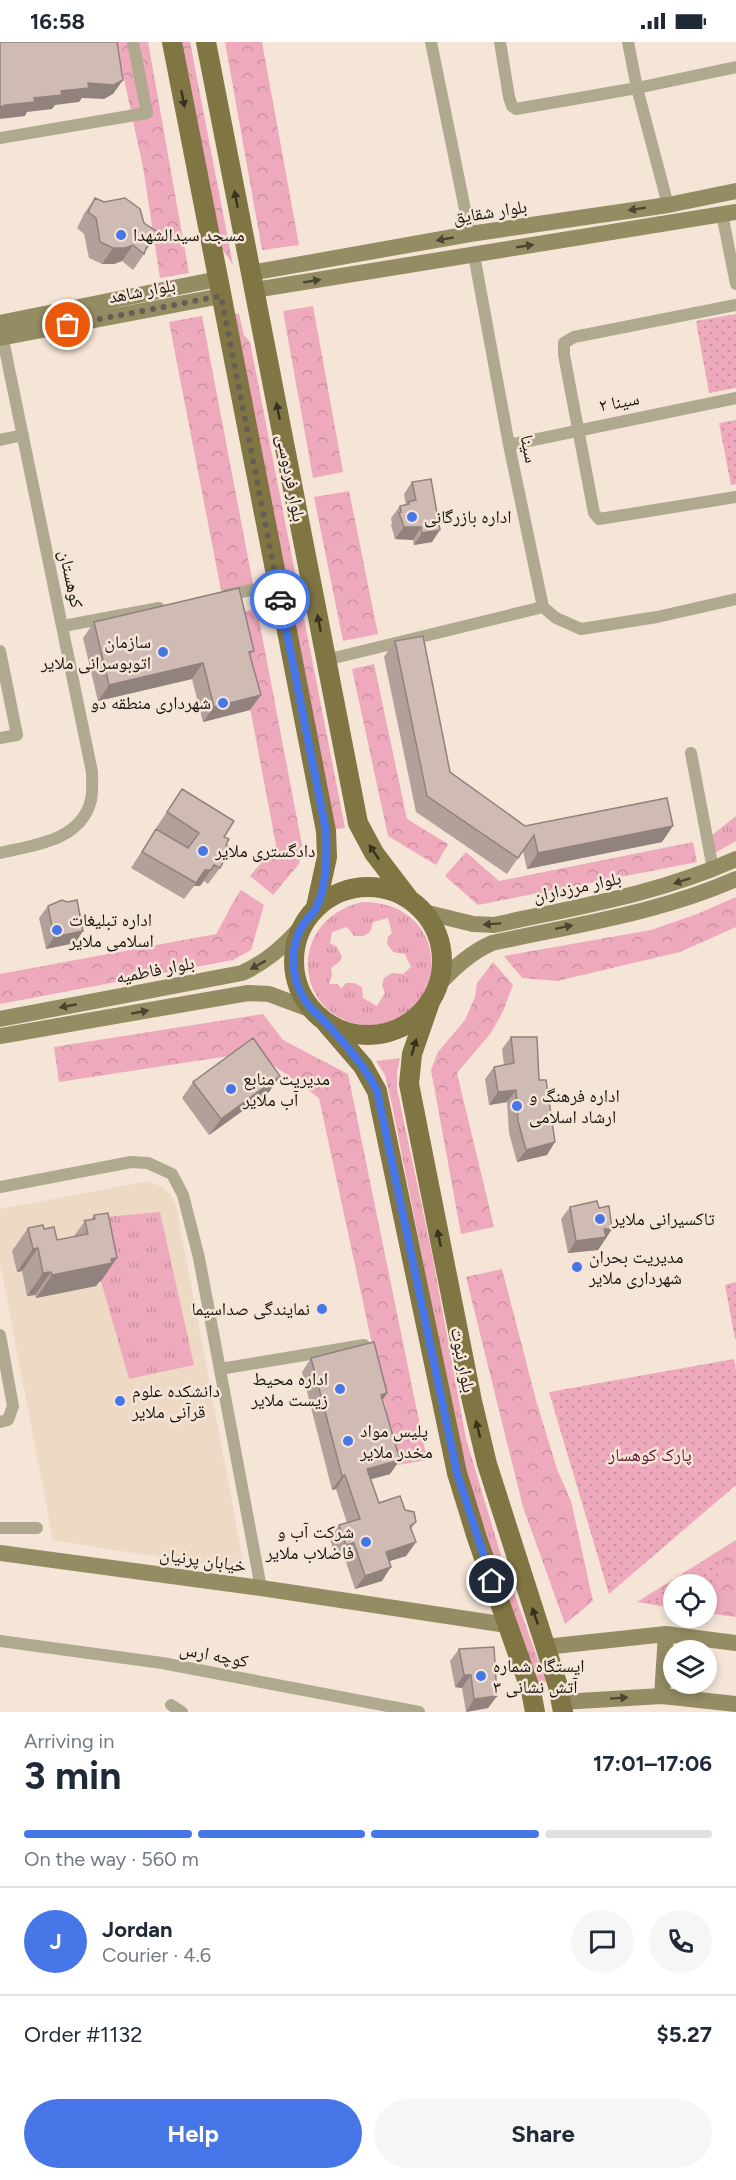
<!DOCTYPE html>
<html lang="en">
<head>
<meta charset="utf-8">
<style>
  :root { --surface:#fff; --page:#f6f6f7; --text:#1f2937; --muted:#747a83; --line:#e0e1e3; --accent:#4676e8 }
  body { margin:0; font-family:Figtree,"Noto Naskh Arabic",sans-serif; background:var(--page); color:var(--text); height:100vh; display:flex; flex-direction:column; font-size:22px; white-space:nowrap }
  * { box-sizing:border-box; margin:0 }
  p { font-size:20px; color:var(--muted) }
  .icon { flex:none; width:33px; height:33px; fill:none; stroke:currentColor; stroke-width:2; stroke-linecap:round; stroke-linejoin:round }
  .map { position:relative; height:1670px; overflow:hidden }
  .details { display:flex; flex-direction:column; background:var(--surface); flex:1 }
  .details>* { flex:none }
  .tools { position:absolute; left:663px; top:1532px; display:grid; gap:12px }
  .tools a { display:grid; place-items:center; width:54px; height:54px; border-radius:50%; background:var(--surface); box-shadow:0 3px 9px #0003; font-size:30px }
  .pin { position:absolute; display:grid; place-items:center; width:51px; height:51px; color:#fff; margin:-26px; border:3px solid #fff; border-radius:50%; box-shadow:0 2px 6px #0007 }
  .courier { position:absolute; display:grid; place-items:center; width:60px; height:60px; margin:-30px; border:4px solid #4676e8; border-radius:50%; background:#fff; color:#222; box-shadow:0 2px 8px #0007 }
  .head em { font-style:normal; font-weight:700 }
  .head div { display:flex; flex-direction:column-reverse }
  .head { display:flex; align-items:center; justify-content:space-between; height:102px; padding:0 24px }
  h1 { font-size:39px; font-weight:700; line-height:45px }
  .bar { display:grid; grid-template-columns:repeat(4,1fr); gap:9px 6px; align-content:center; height:72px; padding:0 24px }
  .bar i { height:8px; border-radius:4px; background:var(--line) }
  .bar .on { background:var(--accent) }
  .bar p { grid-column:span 4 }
  .line { display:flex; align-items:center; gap:15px; padding:0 24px; border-top:2px solid var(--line) }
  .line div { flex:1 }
  .round { display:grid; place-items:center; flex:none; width:63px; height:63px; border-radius:32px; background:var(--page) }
  .cta { display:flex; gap:12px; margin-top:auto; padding:12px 24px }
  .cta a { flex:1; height:69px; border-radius:36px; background:var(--accent); color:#fff; font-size:24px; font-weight:700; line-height:69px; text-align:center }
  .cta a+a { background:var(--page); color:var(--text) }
  .status { display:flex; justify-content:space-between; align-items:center; height:42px; padding:0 30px; background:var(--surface); direction:ltr }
  .status svg { height:16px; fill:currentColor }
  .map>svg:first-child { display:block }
</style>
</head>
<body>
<div class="status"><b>16:58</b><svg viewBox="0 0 49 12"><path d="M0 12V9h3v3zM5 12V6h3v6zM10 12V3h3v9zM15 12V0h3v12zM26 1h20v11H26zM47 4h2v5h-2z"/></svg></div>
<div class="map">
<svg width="736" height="1670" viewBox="0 0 736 1670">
  <defs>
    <pattern id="grass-tufts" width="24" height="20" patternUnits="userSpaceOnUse" patternTransform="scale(1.5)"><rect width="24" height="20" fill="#eeaabc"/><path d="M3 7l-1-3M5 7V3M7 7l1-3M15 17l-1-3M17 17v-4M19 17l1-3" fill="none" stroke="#cc91a1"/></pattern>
    <pattern id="forest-crowns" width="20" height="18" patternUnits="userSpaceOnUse" patternTransform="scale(1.5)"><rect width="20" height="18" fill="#eeaabc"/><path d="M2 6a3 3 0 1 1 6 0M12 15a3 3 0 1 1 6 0" fill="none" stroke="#cc91a1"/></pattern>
    <pattern id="park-dots" width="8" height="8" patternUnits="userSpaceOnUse" patternTransform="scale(1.5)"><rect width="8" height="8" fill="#eeaabc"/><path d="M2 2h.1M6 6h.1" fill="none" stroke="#cc91a1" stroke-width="1.8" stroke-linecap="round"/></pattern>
  </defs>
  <rect width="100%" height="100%" fill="#f4e5d6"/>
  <path fill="#eed9c5" d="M149,1139L162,1145L170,1152L176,1163L245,1529L53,1498L0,1221V1167Z"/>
  <path fill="url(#grass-tufts)" fill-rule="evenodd" d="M736,774V799L713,812L707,797Z
    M362,860C456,860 449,979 375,983C298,987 279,881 362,860ZM388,876L392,891L388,895L387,902L393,910L405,912L411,925L403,932L392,931L384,936L382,943L385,951L377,964L363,956L362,945L354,941H346L341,947L338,942H329L332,933L331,926L340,919L342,915L337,905L330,901L332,890L347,885L354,894H363L370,890L373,880Z
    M400,1016L397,1031V1047L432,1212L466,1397L503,1520L546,1640L539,1642L480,1477L458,1396L392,1063L385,1033L376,1019Z
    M160,1170L194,1323L129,1337L83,1177Z"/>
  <path fill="url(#forest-crowns)" d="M116,0H148L189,231L160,236L143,125Z
    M179,0H190L233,223L218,201Z
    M225,0H262L299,203L262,208Z
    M313,264L343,430L313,436L283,269Z
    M233,271L239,272L244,293L250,300L345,786L334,787Z
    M202,274L253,542L221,548L169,280Z
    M349,449L378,592L343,599L314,455Z
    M257,567L302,803L299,822L273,853L250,834L276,803L232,571Z
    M374,622L407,777L448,802L436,823L388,794L352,627Z
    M693,800L697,820L478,863L445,834L466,810L499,839Z
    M241,848L264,863L251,908L233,918L0,962V932L216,892C225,877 231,862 241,848Z
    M736,855V885L680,910L557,939L522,936L504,914L651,888L697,872Z
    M493,920L513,943L503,969L491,991L457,1031L494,1185L461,1192L431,1028L438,1010L465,978L475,955L477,941Z
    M263,972L283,998L348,1032L427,1418L398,1423L319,1056L255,1010L59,1040L54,1005Z
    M502,1227L536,1358L557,1427L571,1459L593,1559L565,1582L523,1465L466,1235Z
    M736,1498V1575L707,1571L706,1542H674L673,1566L637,1560Z"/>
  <path fill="url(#park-dots)" d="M736,272V346L709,351L696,279Z
    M736,378V442L731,443L719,381Z
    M736,1240V1297H735L725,1243Z
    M734,1317L736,1328V1443L609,1552L549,1350Z
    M721,1514L712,1567L707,1566L706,1542H674Z
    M674,1542L673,1562L648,1558L673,1542Z"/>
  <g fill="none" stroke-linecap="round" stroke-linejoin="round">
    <path stroke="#afaa8f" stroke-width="12" d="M431,0L470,192
      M500,0L509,55L512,64L516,67L637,46L736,25
      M628,0L637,46L668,163
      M0,96L147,71L133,0
      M722,172L736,242
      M474,213L509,403L543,565L556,576L581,587L657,575L736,557
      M736,263L574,295L564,301V313L594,471L599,477L736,455
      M0,398L23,393
      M509,403L736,356
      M226,553L277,543
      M63,584L159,566
      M0,609L17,693L0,696
      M326,618L543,565
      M691,711L713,827
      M0,811C34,803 81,799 91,758C93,749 92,739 92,730L1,288
      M0,1145L131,1120L148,1121L172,1132L183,1153L199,1216L261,1546
      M0,1293L13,1364L8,1378L0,1380
      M220,1327L364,1303
      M0,1486H37
      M0,1599L162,1621L419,1670
      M171,1663L182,1670"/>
    <path stroke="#948c63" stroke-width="16" d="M251,231L470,192L668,163L736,149
      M254,248L736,170
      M0,281L218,237
      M0,296L221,254
      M424,870L473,882L494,883C576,865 659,852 736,817
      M438,943C455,925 470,911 492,901C574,883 659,871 736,837
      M0,977L242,931C266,920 283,905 301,885
      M0,994L248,951L269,952L312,968
      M0,1511L261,1546L507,1583
      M545,1605L666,1592L736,1601
      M662,1654L666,1592
      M561,1660L662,1654L736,1662"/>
    <path stroke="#807643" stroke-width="20" d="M172,0L326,789L327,815L316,865
      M206,0L358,781L374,811L409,857
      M294 919a74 74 0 1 1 148 0a74 74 0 1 1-148 0Z
      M430,960L412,1012L409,1042L472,1359L487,1422L558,1644L563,1670
      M326,981L363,1024L377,1049L457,1431L477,1496L531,1649L535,1670"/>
  </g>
  <path fill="#b2a09b" d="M95,156L147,207L145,208L144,212L133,228L122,219L114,222H102L89,216L84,192L77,186L84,172Z
    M412,440L432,500L414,503L413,498L395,497L391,483L392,481L391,476L400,464L406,463L404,452Z
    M94,580L254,609L250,614V668L203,680L192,637L98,659L83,596Z
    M395,599L450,730L525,784L662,800L527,827L523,809L507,832L416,770L384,615Z
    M182,747L224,795L226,803L220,826L208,842L204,839L200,844H194L184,857L131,826L156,787L170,796L156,786Z
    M48,864L83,889L75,901L46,907L39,876Z
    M511,995L539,1038L547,1113L517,1120L509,1091L507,1060L489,1063L485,1037L494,1025L504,1023L502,1007Z
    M280,1034L269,1050L209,1093L182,1056L193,1040Z
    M570,1165L599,1166L612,1187L598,1208L568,1211L561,1177Z
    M94,1173L117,1216L101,1239L99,1240L96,1244L36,1256L35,1253L27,1254L22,1229L17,1230L12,1209L28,1186L57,1198L74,1194L85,1179L91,1178Z
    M311,1316L387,1351L383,1358L390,1432L371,1437L379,1461L405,1468L416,1480L411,1487L416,1500L406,1514L389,1519L382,1539L355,1547L344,1514L336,1517L330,1497L339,1483L347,1481L336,1447L332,1448L302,1330Z
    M459,1607L497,1654L488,1666L466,1670L462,1646L455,1645L450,1619Z"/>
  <path fill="#91827e" d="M123,38L113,52L104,57L82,56L79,60L55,63L52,67L27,70L25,74L0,77V65L88,41Z
    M159,191L147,207L142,210L150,196Z
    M133,203L122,219L114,222H102L113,206Z
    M404,485H421L413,498L395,497Z
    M440,488L432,500L414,503L422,491Z
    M203,621L192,637L98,659L109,643Z
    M261,653L250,668L203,680L214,665Z
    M673,784L662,800L527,827L538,811Z
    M205,828H211L200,844H194Z
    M83,889L75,901L46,907L54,895Z
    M280,1034L269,1050L209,1093L221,1077Z
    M516,1048L507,1060L489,1063L498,1050Z
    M555,1100L547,1113L517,1120L526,1108Z
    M604,1187H612L598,1208L568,1211L576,1199Z
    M38,1206L22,1229L17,1230L33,1207Z
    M117,1216L101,1239L99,1240L96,1244L36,1256L52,1233Z
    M51,1230L35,1253L27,1254L43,1231Z
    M387,1351L378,1365L381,1353Z
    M400,1418L390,1432L358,1441L367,1427Z
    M345,1433L336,1447L332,1448L342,1434Z
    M416,1500L406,1514L377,1523L386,1510Z
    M354,1501L344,1514L336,1517L346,1503Z
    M391,1525L382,1539L355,1547L365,1534Z
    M464,1633H471L462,1646L455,1645Z
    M497,1654L488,1666L466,1670L474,1657Z"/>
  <path fill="#cfbab4" stroke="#91827e" stroke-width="1.5" d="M0,0H117L123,38L114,43L88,41L89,46L61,49L62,53L34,56L35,60L5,63L0,65Z
    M95,156L104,160L125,156L140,167L144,181L159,191L150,196L144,212L133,203L125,206H113L100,200L96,176L88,170Z
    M431,437L440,488L422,491L421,485H404L399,471L401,470L400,464L409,462L408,460L416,458L412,440Z
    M239,546L254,609L249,610L261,653L214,665L203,621L109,643L94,580Z
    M423,594L450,730L525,784L667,756L673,784L538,811L534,793L518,816L427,754L395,599Z
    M182,747L234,779L224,795L229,797L226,803L231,806L220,826L214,823L211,828H205L196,841L142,810L156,787L188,806L199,791L167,770Z
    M62,858L67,860L77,858L83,889L54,895L48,864Z
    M511,995H537L539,1038H546L555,1100L526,1108L518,1079L516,1048L498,1050L494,1025L514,1021Z
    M253,996L280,1034L221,1077L193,1040Z
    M597,1159L599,1166L609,1164L612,1187H604L606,1195L576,1199L570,1165Z
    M108,1171L117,1216L111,1217L112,1221L52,1233L51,1230L43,1231L38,1206L33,1207L28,1186L43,1183L44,1187L54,1185L57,1198L88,1192L85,1179L95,1177L94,1173Z
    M374,1300L387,1351L381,1353L400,1418L367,1427L379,1461L400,1454L405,1468L414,1470L416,1480L410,1484L416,1500L386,1510L391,1525L365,1534L354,1501L346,1503L339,1483L360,1477L345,1433L342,1434L311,1316Z
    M494,1605L497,1654L474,1657L471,1633H464L459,1607Z"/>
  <defs><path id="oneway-solid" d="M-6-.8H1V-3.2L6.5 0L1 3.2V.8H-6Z" transform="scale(1.5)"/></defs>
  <g fill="#39321f">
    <use href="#oneway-solid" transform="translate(183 57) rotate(79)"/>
    <use href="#oneway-solid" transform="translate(236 157) rotate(-101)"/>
    <use href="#oneway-solid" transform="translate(278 369) rotate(-101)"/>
    <use href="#oneway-solid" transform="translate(319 581) rotate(-101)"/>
    <use href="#oneway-solid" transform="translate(374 810) rotate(-124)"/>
    <use href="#oneway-solid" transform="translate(414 1005) rotate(-74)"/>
    <use href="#oneway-solid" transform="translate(439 1196) rotate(-101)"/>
    <use href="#oneway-solid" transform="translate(478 1387) rotate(-104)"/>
    <use href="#oneway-solid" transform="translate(535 1574) rotate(-109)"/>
  </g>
  <g fill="#4b4531">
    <use href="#oneway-solid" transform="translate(637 167) rotate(171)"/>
    <use href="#oneway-solid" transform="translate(445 197) rotate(170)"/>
    <use href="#oneway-solid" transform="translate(525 204) rotate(-9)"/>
    <use href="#oneway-solid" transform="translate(312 239) rotate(-9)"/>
    <use href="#oneway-solid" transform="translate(682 839) rotate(162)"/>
    <use href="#oneway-solid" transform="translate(492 882) rotate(176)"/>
    <use href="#oneway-solid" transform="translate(564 885) rotate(-12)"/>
    <use href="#oneway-solid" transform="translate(258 923) rotate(151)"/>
    <use href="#oneway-solid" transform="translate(68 964) rotate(169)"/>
    <use href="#oneway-solid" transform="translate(140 970) rotate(-10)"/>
    <use href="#oneway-solid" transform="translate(619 1656) rotate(-4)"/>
  </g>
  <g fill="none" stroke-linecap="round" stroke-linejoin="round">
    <path stroke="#665e55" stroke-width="6" stroke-dasharray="0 10.8" d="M68,283L221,254L280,557"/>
    <path stroke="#4676e8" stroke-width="8" d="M280,557L326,789C327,812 327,845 316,866C312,873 306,878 302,884C290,905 291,931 301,951C307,965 318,972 328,983C346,1003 365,1024 377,1049L457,1431L492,1539"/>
  </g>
  <g fill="#4676e8" stroke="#f4e5d6" stroke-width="2">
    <circle cx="121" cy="193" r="6"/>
    <circle cx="412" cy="475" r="6"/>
    <circle cx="163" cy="610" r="6"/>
    <circle cx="223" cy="661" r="6"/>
    <circle cx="203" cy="809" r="6"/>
    <circle cx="57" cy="888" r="6"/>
    <circle cx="231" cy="1047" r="6"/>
    <circle cx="517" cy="1064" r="6"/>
    <circle cx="600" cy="1177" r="6"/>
    <circle cx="577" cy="1225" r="6"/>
    <circle cx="322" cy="1267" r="6"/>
    <circle cx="340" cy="1347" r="6"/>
    <circle cx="120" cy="1359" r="6"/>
    <circle cx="348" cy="1399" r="6"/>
    <circle cx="366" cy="1500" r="6"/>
    <circle cx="481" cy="1634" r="6"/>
  </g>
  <g text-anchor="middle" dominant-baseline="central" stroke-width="5" stroke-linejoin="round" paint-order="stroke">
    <g font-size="18" fill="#1a1510" stroke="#f4e5d6">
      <text transform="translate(490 170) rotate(-9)">بلوار شقایق</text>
      <text transform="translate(142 249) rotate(-11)">بلوار شاهد</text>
      <text transform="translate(619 360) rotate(-11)">سینا ۲</text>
      <text transform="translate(529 407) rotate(79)">سینا</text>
      <text transform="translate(291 436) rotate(79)">بلوار فردوسی</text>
      <text transform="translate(71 537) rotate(78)">کوهستان</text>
      <text transform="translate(577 845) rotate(-12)">بلوار مرزداران</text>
      <text transform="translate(155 928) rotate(-11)">بلوار فاطمیه</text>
      <text transform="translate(463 1318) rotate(79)">بلوار نبوت</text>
      <text transform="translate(203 1518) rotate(8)">خیابان پرنیان</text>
      <text transform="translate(214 1613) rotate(11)">کوچه ارس</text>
    </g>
    <g font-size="18" fill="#1a1510" stroke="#f4e5d6" text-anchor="start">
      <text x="133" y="193">مسجد سیدالشهدا</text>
      <text x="424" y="475">اداره بازرگانی</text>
      <text x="151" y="600" text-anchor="end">سازمان<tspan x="151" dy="21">اتوبوسرانی ملایر</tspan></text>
      <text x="211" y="661" text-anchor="end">شهرداری منطقه دو</text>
      <text x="215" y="809">دادگستری ملایر</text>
      <text x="69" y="878">اداره تبلیغات<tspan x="69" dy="21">اسلامی ملایر</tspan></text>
      <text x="243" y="1037">مدیریت منابع<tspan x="243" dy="21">آب ملایر</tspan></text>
      <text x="529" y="1054">اداره فرهنگ و<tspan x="529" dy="21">ارشاد اسلامی</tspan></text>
      <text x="612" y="1177">تاکسیرانی ملایر</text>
      <text x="589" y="1215">مدیریت بحران<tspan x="589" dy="21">شهرداری ملایر</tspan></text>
      <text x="310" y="1267" text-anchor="end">نمایندگی صداسیما</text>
      <text x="328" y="1337" text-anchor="end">اداره محیط<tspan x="328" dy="21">زیست ملایر</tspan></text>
      <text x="132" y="1349">دانشکده علوم<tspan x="132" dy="21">قرآنی ملایر</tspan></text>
      <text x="360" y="1389">پلیس مواد<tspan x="360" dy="21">مخدر ملایر</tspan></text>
      <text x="354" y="1490" text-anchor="end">شرکت آب و<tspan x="354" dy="21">فاضلاب ملایر</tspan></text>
      <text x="493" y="1624">ایستگاه شماره<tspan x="493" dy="21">۳ آتش نشانی</tspan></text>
    </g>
    <g font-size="18" fill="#611131" stroke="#f4e5d6">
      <text x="650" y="1413">پارک کوهسار</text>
    </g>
  </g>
</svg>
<div class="tools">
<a><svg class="icon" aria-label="locate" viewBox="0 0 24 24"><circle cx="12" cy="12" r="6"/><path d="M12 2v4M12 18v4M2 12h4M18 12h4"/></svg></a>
<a><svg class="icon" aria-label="layers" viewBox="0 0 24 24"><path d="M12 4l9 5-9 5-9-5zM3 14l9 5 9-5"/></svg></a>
</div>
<div class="pin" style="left:68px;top:283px;background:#ea580c"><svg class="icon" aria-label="bag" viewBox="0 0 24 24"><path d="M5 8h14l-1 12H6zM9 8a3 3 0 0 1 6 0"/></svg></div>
<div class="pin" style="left:492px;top:1539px;background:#1f2937"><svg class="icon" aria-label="home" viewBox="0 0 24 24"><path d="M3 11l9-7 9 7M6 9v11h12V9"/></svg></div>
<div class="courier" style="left:280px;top:557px"><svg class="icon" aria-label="car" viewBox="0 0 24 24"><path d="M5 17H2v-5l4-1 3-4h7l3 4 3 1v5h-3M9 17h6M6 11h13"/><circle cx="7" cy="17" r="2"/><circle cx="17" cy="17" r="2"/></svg></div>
</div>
<section class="details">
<div class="head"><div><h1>3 min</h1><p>Arriving in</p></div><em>17:01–17:06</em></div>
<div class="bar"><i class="on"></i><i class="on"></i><i class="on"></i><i></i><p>On the way · 560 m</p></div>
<div class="line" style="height:108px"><b class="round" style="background:var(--accent);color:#fff">J</b><div><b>Jordan</b><p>Courier · 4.6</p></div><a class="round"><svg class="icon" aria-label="chat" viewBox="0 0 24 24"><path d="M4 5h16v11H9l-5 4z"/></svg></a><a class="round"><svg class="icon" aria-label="phone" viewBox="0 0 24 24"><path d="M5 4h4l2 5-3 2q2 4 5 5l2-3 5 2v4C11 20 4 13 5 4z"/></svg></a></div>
<div class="line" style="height:78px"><div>Order #1132</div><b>$5.27</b></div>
<div class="cta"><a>Help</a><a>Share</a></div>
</section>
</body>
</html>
